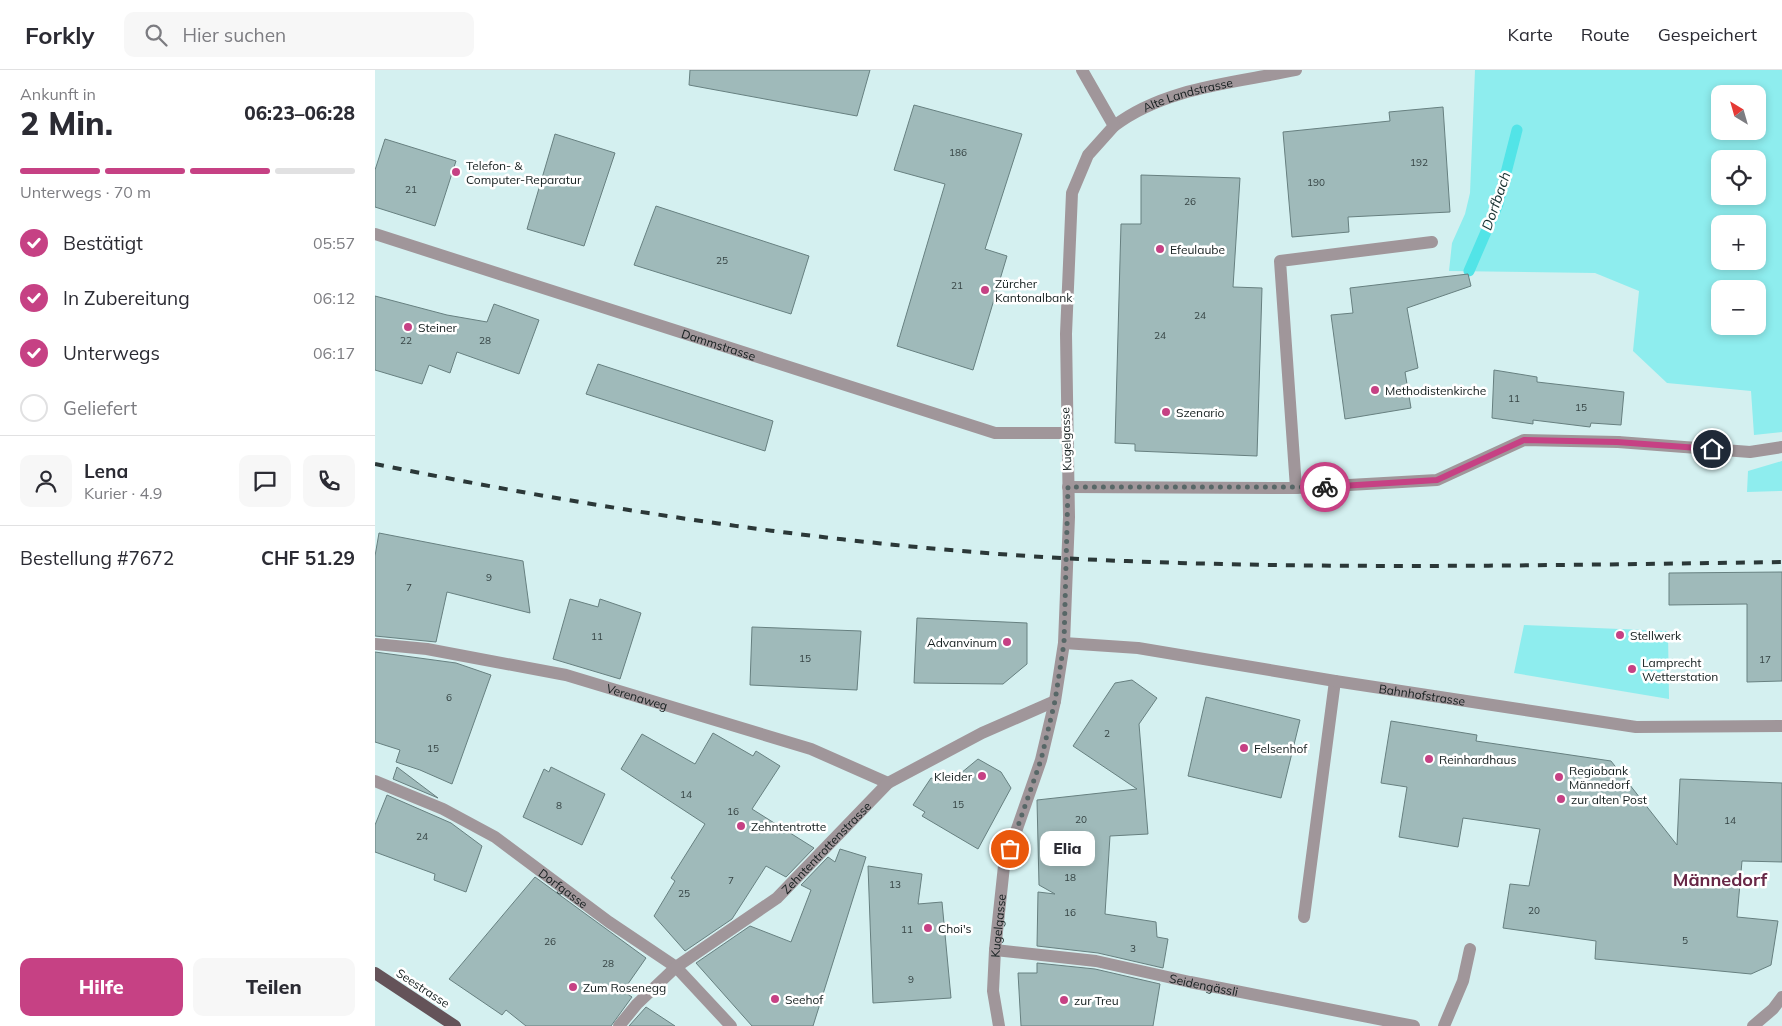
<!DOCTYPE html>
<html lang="de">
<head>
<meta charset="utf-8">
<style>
  :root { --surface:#fff; --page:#f7f7f7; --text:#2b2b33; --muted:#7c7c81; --line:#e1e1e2; --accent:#c64184 }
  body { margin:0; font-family:Mulish,sans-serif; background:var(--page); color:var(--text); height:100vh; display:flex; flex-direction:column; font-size:19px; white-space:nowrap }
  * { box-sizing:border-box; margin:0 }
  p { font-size:16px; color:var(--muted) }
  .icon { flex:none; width:28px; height:28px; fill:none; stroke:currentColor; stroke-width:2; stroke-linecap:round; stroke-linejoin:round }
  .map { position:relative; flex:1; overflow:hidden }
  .side { display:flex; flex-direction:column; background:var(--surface); width:375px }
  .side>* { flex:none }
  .needle { width:32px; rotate:323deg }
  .controls { position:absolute; left:1336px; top:15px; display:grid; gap:10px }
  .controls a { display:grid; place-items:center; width:55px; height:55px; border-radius:10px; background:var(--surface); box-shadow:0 2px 8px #0003; font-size:25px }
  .pin { position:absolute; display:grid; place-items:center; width:42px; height:42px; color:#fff; margin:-21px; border:2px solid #fff; border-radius:50%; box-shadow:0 1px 5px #0007 }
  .courier { position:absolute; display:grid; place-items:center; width:50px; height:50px; margin:-25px; border:4px solid #c64184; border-radius:50%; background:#fff; color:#222; box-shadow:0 1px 6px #0007 }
  .bubble { position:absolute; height:35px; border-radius:10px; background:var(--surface); box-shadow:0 2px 8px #0003; font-size:16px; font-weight:800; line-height:35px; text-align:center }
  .summary em { font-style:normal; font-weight:800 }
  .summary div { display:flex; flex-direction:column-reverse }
  .summary { display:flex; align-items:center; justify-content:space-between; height:85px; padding:0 20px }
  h1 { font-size:32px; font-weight:800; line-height:38px }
  .bar { display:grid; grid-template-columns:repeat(4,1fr); gap:8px 5px; align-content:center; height:60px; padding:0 20px }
  .bar i { height:6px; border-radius:4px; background:var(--line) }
  .bar .selected { background:var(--accent) }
  .bar p { grid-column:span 4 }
  .line { display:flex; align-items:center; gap:12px; padding:0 20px; border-top:1px solid var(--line) }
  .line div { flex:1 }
  .round { display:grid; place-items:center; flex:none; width:52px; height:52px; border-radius:10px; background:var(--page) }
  ol { padding:0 20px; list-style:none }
  li { display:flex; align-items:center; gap:15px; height:55px }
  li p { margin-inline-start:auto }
  li .icon { padding:5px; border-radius:50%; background:var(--accent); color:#fff; stroke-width:4 }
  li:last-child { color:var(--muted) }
  li i { width:28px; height:28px; border:2px solid var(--line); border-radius:50% }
  .primary-button { display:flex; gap:10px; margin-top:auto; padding:10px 20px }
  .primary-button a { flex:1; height:58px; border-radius:10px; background:var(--accent); color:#fff; font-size:20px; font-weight:800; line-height:58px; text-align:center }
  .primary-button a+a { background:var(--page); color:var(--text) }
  header { display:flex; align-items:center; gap:30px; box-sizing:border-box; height:70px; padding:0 25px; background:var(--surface); border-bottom:1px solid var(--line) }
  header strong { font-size:24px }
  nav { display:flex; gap:28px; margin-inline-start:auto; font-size:18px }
  .search { width:350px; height:45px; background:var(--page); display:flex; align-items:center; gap:12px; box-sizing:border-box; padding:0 18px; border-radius:10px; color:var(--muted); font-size:19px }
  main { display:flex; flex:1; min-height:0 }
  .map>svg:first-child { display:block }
</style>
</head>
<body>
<header>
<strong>Forkly</strong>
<div class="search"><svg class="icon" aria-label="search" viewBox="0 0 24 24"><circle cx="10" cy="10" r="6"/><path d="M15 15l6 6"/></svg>Hier suchen</div>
<nav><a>Karte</a><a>Route</a><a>Gespeichert</a></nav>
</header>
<main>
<section class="side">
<div class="summary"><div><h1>2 Min.</h1><p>Ankunft in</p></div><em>06:23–06:28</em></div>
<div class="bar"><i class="selected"></i><i class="selected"></i><i class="selected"></i><i></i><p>Unterwegs · 70 m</p></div>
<ol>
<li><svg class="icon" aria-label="check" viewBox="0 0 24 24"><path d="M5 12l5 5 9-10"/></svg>Bestätigt<p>05:57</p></li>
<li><svg class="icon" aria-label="check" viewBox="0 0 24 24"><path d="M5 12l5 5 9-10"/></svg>In Zubereitung<p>06:12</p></li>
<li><svg class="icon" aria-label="check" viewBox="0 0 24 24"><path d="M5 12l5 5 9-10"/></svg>Unterwegs<p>06:17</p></li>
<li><i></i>Geliefert</li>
</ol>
<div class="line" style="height:90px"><a class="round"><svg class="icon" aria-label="person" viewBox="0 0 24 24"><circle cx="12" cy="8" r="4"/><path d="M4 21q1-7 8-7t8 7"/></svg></a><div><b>Lena</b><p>Kurier · 4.9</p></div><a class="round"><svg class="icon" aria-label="chat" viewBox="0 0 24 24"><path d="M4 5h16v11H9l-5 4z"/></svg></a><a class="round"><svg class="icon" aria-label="phone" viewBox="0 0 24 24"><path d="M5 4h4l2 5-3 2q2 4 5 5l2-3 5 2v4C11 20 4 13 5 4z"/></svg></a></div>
<div class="line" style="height:65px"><div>Bestellung #7672</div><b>CHF 51.29</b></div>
<div class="primary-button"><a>Hilfe</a><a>Teilen</a></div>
</section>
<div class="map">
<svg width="1407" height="956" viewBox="0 0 1407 956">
  <rect width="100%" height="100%" fill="#d4f0f0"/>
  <path fill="#8eedee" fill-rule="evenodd" d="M1100,0H1407V362L1379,365L1376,321L1292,313L1258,281L1264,221L1220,203L1074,201L1077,173L1090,144L1095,123ZM1345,24H1382V61H1345ZM1345,89H1382V126H1345ZM1345,154H1382V191H1345ZM1345,219H1382V256H1345Z
    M1407,391V421L1372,422L1373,401Z
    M1149,555L1293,561L1294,629L1139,603Z"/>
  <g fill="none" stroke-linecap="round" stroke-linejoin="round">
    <path stroke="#52e4e7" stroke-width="11" d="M1094,201L1123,134L1142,60"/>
  </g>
  <path fill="#9fbaba" stroke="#678080" d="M315,0H495L482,46L314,15Z
    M539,35L647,64L610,179L632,186L598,300L522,276L570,114L519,100Z
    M1068,37L1075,142L973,147L974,162L917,167L908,62L1015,51L1014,42Z
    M180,64L240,83L209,176L152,159Z
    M10,69L81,91L60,156L0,137V100Z
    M766,105L865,108L858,217L887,218L882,386L760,381V374L740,373L746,154H766Z
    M281,136L434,186L416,244L259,195Z
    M1093,204L1096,216L1032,238L1043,298L1030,302L1036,338L970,349L956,245L978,243L975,218Z
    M0,226L72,245L112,252L119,234L164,250L144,304L82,282L75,303L54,295L47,314L0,300Z
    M223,294L398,351L390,381L211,324Z
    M1119,300L1162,307V312L1249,322L1246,355L1216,353L1215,357L1158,350V354L1117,348Z
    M4,463L148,491L155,543L72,522L61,572L0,566V486Z
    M1407,502V611L1372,612V534L1294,535V503Z
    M195,529L223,537L225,529L266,543L245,609L178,589Z
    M542,548L652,553V594L628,614L539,613Z
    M377,557L486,561L482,620L375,615Z
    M0,582L81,593L116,605L77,714L45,700L21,692L25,680L0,672Z
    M757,610L782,628L764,654L773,764L735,766L730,844L781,852L782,867L793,869L788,898L723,883L662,876L663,822L680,824L664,815L662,730L762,719L698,676L740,613Z
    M831,627L925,650L906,728L813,706Z
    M1016,651L1102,665L1101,671L1236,691L1302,775L1305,709L1407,713V792L1367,791L1362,847L1403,851L1396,895L1376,904L1220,889L1221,871L1128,858L1135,814L1154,816L1165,759L1088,748L1083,777L1024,767L1032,717L1006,713Z
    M338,663L378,686L381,681L405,696L377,739L439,778L411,807L391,796L357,849L310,881L279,846L300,811L296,808L330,754L246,699L267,664L320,694Z
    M603,689L626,702L636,718L603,779L547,746L550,742L538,735L556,708L574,713Z
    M22,697L63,728L18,709Z
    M176,697L230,724L207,775L148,747L169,699L174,702Z
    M12,725L76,753L107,776L91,822L59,810L60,804L0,782V755Z
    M465,779L491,787L438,956H377L321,893L375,856L416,872L436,820L426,815L453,787L460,792Z
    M493,796L547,804L543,834L567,832L576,928L498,933Z
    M160,807L271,888L248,921L257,927L236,956H151L131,940L127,945L74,909Z
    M662,893L720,899L785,914L778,956H646L643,903H662Z
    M271,937L300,956H254Z"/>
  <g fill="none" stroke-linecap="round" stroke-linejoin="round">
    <path stroke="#a0969a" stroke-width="12" d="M1243,372L1375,382L1407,377
      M921,418L905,191L1057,172
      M929,847L960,611"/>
    <g stroke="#a0969a" stroke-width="12">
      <path id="s1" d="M0,574L52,579L191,605L436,679L513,713"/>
      <path id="s2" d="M0,711L68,739L120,767L234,852L301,897L356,956"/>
      <path id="s3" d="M620,880L721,891L815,912L1039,956"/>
      <path d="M1069,956L1088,911L1095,879"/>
    </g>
    <g stroke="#a0969a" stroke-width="12">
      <path id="s4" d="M739,56C790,17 860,13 921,0"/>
      <path id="s5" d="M0,164L620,363H691"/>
      <path d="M693,417L921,418L1062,410L1149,370L1243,372"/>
      <path id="s6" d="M689,573L763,578L960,611L1261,657L1407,656"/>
      <path id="s7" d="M244,956L262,934L301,897L402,828L513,713L607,663L680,631"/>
      <path d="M1378,956L1398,939L1407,927"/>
    </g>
    <path stroke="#a0969a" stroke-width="12" id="s8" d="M624,956L618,921L620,880L629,796L666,690L680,631L689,573L694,447L691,264L697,123L713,85L739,56L707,0"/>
    <path stroke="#645359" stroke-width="12" d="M0,903L80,956"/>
    <path stroke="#2b3838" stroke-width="4" stroke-dasharray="9 9" stroke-linecap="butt" d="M0,394C239,442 481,479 725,490C952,500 1180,495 1407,492"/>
  </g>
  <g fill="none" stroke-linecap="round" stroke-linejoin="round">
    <path stroke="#576767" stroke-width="5" stroke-dasharray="0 9" d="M635,779L666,690L680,631L689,573L693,417H950"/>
    <path stroke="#c64184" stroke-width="6" d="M950,417L1062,410L1149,370L1242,372L1337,379"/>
  </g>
  <g fill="#c64184" stroke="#fff" stroke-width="2">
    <circle cx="81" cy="102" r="5"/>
    <circle cx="785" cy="179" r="5"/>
    <circle cx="610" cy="220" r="5"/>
    <circle cx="33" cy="257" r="5"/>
    <circle cx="1000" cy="320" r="5"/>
    <circle cx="791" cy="342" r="5"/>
    <circle cx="1245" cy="565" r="5"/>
    <circle cx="632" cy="572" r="5"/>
    <circle cx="1257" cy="599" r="5"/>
    <circle cx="869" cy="678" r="5"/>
    <circle cx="1054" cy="689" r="5"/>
    <circle cx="607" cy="706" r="5"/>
    <circle cx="1184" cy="707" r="5"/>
    <circle cx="1186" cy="729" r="5"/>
    <circle cx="366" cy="756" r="5"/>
    <circle cx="553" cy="858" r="5"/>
    <circle cx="198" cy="917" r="5"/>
    <circle cx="400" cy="929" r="5"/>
    <circle cx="689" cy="930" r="5"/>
  </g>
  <g text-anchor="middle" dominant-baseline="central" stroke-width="5" stroke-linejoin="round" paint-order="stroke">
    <g font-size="10" fill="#364444">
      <text x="583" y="82">186</text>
      <text x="1044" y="92">192</text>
      <text x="941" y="112">190</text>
      <text x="36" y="119">21</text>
      <text x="815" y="131">26</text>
      <text x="347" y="190">25</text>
      <text x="582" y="215">21</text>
      <text x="825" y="245">24</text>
      <text x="785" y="265">24</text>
      <text x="31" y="270">22</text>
      <text x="110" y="270">28</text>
      <text x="1139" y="328">11</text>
      <text x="1206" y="337">15</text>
      <text x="114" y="507">9</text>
      <text x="34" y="517">7</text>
      <text x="222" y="566">11</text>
      <text x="430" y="588">15</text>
      <text x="1390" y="589">17</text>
      <text x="74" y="627">6</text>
      <text x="732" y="663">2</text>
      <text x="58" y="678">15</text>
      <text x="311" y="724">14</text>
      <text x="583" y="734">15</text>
      <text x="184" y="735">8</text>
      <text x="358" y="741">16</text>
      <text x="706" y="749">20</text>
      <text x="1355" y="750">14</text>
      <text x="47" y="766">24</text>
      <text x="695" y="807">18</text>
      <text x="356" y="810">7</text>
      <text x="520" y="814">13</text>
      <text x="309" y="823">25</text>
      <text x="1159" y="840">20</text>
      <text x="695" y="842">16</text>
      <text x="532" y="859">11</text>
      <text x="1310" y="870">5</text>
      <text x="175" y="871">26</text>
      <text x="758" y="878">3</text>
      <text x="233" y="893">28</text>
      <text x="536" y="909">9</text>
    </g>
    <g font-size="12" fill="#131d1d" stroke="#fff">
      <text stroke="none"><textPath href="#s4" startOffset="81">Alte Landstrasse</textPath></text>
      <text stroke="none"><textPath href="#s5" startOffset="361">Dammstrasse</textPath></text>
      <text transform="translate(691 369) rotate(-92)">Kugelgasse</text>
      <text stroke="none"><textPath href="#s6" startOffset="362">Bahnhofstrasse</textPath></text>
      <text stroke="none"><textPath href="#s1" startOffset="268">Verenaweg</textPath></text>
      <text stroke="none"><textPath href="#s7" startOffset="275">Zehntentrottenstrasse</textPath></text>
      <text stroke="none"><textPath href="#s2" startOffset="218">Dorfgasse</textPath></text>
      <text stroke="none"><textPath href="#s8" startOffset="101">Kugelgasse</textPath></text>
      <text stroke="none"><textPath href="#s3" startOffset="212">Seidengässli</textPath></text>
      <text transform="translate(48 918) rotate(33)">Seestrasse</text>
    </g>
    <g font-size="12" fill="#131d1d" stroke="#fff" text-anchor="start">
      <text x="91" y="95">Telefon- &amp;<tspan x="91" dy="14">Computer-Reparatur</tspan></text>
      <text x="795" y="179">Efeulaube</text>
      <text x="620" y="213">Zürcher<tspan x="620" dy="14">Kantonalbank</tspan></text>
      <text x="43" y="257">Steiner</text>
      <text x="1010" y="320">Methodistenkirche</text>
      <text x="801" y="342">Szenario</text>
      <text x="1255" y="565">Stellwerk</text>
      <text x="622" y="572" text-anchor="end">Advanvinum</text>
      <text x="1267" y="592">Lamprecht<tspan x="1267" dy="14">Wetterstation</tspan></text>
      <text x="879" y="678">Felsenhof</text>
      <text x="1064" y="689">Reinhardhaus</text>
      <text x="1194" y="700">Regiobank<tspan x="1194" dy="14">Männedorf</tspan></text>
      <text x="597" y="706" text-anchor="end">Kleider</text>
      <text x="1196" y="729">zur alten Post</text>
      <text x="376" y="756">Zehntentrotte</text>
      <text x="563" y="858">Choi's</text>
      <text x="208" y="917">Zum Rosenegg</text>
      <text x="410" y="929">Seehof</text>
      <text x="699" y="930">zur Treu</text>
    </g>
    <g font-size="14" font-style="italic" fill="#162f2f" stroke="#fff">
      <text transform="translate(1121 131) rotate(-71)">Dorfbach</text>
    </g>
    <g font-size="18" font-weight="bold" fill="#682746" stroke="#fff">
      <text x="1345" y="809">Männedorf</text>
    </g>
  </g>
</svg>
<div class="controls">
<a><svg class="needle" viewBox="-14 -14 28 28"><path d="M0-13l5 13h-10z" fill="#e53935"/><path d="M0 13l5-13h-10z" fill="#7c7c81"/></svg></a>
<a><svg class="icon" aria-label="locate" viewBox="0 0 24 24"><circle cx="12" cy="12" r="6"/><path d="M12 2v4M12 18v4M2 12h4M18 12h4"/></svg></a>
<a>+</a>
<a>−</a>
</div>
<div class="pin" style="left:635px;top:779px;background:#ea580c"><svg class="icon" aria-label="bag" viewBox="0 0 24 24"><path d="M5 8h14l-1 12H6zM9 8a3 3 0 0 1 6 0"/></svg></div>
<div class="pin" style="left:1337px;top:379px;background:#1f2937"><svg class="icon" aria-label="home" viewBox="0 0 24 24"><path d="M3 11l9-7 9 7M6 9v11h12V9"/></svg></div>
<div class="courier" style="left:950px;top:417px"><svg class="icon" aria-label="bike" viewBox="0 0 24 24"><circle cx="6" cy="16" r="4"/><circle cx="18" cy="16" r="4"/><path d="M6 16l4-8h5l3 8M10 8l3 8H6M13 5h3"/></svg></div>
<div class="bubble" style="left:665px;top:761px;width:55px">Elia</div>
</div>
</main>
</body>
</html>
